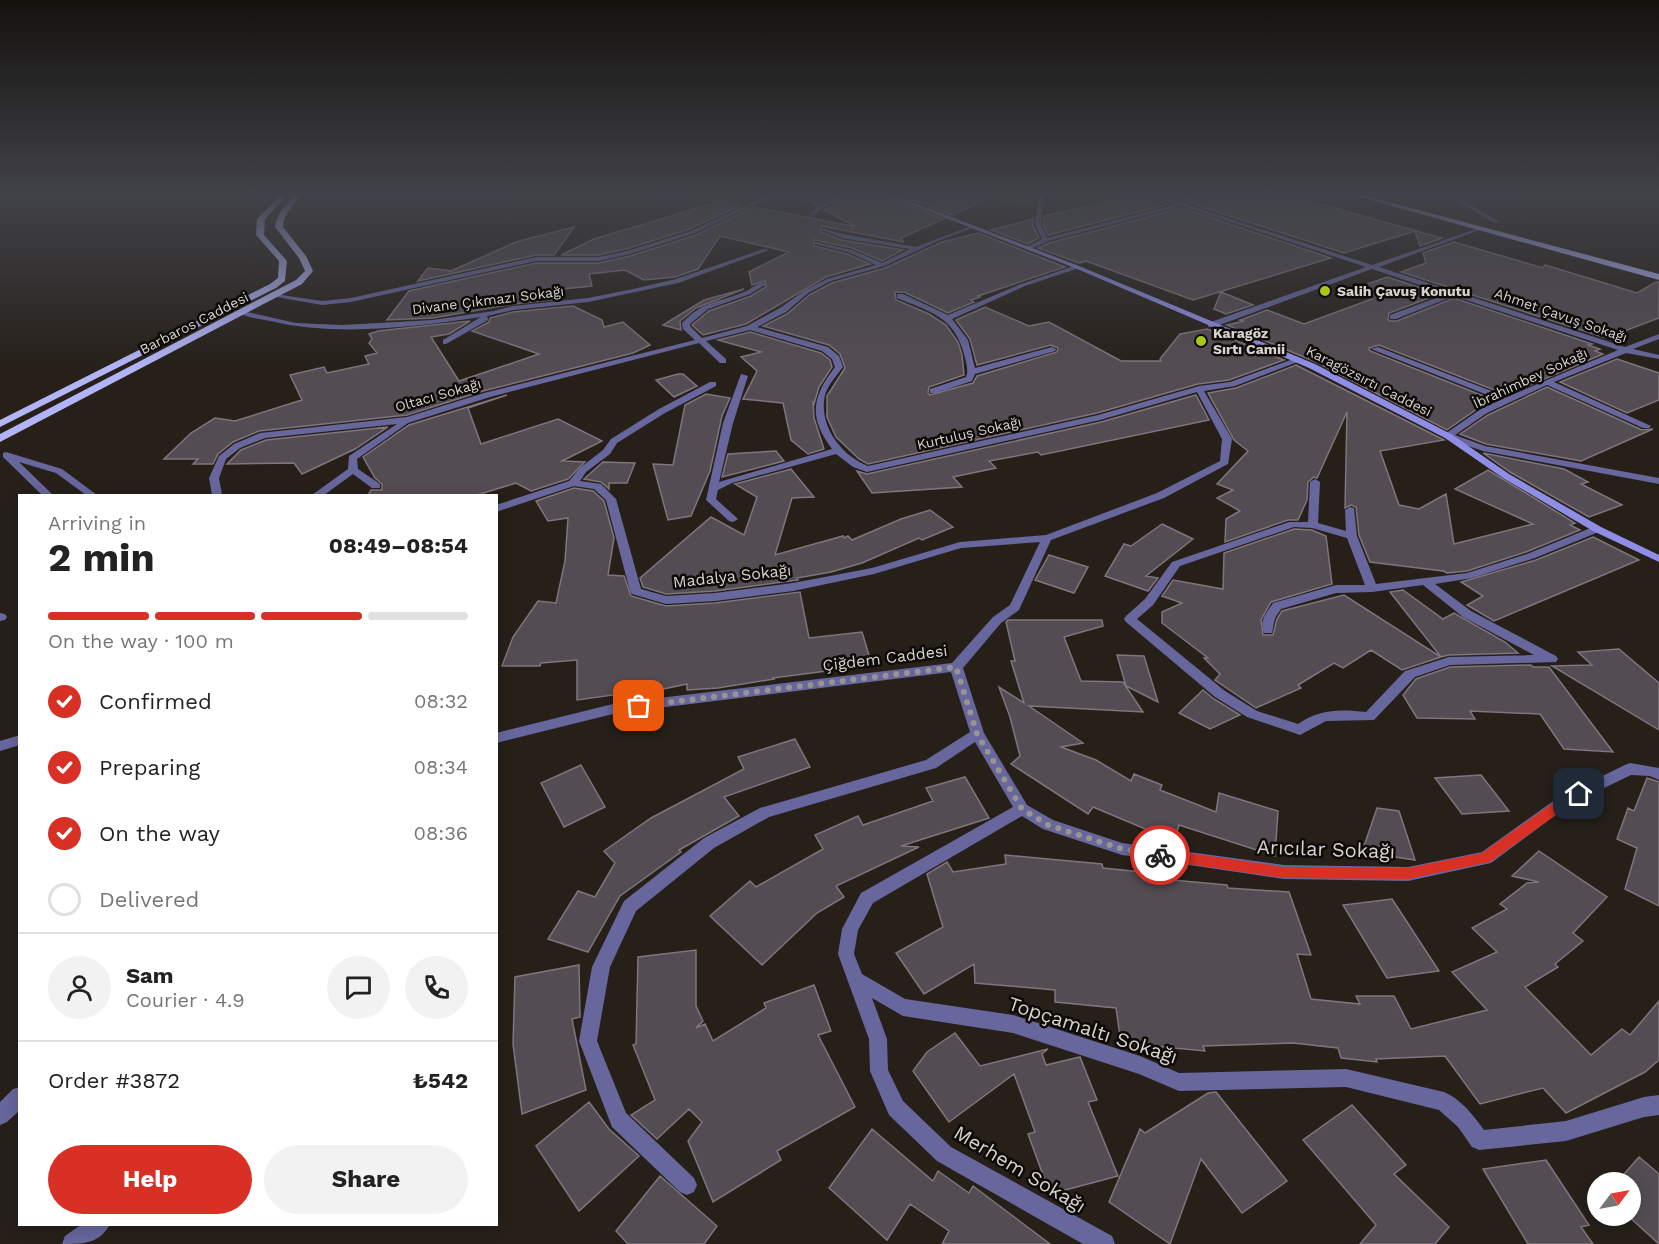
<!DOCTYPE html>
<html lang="en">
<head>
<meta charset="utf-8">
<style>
  :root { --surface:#fff; --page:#f2f2f2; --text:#222; --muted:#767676; --line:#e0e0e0; --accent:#d93025 }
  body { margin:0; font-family:"Work Sans",sans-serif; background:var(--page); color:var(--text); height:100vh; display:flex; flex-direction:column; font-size:22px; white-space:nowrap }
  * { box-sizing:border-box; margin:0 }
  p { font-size:20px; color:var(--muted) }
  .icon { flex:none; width:33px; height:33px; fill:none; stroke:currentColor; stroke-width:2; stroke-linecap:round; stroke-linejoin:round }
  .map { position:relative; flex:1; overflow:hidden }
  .sheet { position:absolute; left:18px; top:494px; width:480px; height:732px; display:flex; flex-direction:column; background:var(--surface); border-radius:0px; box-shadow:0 3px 15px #0003 }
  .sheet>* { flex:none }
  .needle { width:39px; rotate:58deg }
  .fabs { position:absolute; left:1587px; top:1172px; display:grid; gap:12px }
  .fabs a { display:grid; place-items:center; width:54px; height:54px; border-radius:50%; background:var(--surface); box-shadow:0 3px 15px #0003; font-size:30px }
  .pin { position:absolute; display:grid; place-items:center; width:51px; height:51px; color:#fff; margin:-26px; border-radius:12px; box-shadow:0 3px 9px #0006 }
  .courier { position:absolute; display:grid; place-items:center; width:60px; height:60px; margin:-30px; border:4px solid #d93025; border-radius:50%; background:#fff; color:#222; box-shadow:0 2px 8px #0007 }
  .head em { font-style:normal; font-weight:700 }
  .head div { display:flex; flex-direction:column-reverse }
  .head { display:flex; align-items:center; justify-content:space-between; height:102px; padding:0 30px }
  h1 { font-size:39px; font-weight:700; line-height:45px }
  .bar { display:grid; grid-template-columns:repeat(4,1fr); gap:9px 6px; align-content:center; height:72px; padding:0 30px }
  .bar i { height:8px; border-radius:4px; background:var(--line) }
  .bar .active { background:var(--accent) }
  .bar p { grid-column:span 4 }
  .line { display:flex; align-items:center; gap:15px; padding:0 30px; border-top:2px solid var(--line) }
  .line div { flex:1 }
  .round { display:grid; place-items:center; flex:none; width:63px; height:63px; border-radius:32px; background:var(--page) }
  ol { padding:0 30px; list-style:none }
  li { display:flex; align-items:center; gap:18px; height:66px }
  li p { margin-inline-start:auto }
  li .icon { padding:6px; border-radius:50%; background:var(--accent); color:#fff; stroke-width:4 }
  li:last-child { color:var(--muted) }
  li i { width:33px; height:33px; border:3px solid var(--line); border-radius:50% }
  .button { display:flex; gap:12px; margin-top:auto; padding:12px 30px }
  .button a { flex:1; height:69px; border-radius:36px; background:var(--accent); color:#fff; font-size:24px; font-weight:700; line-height:69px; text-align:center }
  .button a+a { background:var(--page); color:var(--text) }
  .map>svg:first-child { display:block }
</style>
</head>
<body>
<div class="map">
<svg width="1659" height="1244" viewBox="0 0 1659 1244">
  <rect width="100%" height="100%" fill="#262019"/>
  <path fill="#164911" d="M1008,193H1034L1028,209L992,199Z"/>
  <path fill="#544c53" stroke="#7e757d" stroke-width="1.5" d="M792,193H842L816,205Z
    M856,193H879L943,219L901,238L903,242L821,226V232L841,240L903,250L882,261L852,248L814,240V246L847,254L870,264L826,277L746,324L703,335L692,325L709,311L751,296L766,287L765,281L752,285L749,272L789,252L720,236L698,269L675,277L644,280L625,270L589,274L592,286L543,291L558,299L513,304L433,318L387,320L409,291L536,263H599L630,256L696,235L754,207L857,227L824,210Z
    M895,193H1000L952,215Z
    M1140,193L1168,204L1048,235L1043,224L1044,216Z
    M1157,193H1215L1187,200Z
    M1231,193H1280L1442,238L1420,246L1415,231L1344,253L1196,205Z
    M721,201L741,205L690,229L626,249L599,255H561L594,239Z
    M1182,208L1331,258L1193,300L1086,261L1079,263L1038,248L1049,243Z
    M1033,219V225L1039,238L1028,244L991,230Z
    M574,227L554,255H536L418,281L428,268L451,271L516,242Z
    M978,233L1065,267L978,296L980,297L971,300L974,302L948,313L904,292H895L896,300L929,314L946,325L958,342L962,355L964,375L929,387L928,393L930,395L973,383L977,376L1057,352L1058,348L1051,345L977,365L970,339L956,320L985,307L1029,326L1049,322L1121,361H1161L1160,359L1180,334L1207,329L1284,360L1229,380L1198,384L1097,413L868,464L859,459L836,437L827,417V396L845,368L840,354L829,345L763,326L787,314L809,295L832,283L885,268L942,242Z
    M1454,242L1543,268L1545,265L1637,293L1656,282H1659V318L1606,338L1401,272L1426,263L1423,253Z
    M1387,277L1440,294L1389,313L1388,319L1390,321H1397L1454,298L1592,344L1588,345L1600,349L1595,351L1603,354L1507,395L1379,345L1369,348L1370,351L1494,400L1480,407L1447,430L1316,362L1227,325L1244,321L1240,320L1267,310L1304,324L1372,299L1348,291Z
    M744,289L696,308L680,321L681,330L663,325L704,300Z
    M1221,292L1253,305L1226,314L1214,309Z
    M573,306L602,320L604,327L623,322L650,345L633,353L483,391L407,415L259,431L233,442L218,454L213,464H193L198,459H164L191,433L215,418L235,421L302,400L290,375L324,367L327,373L369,364L365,356L377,353L369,343L372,339L369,334L378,331L470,321L449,334L431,337L459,381L539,354L472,331L489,322L490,318L513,312Z
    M750,332L821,353L830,360L832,367L819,387L814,404L813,401L814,418L824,449L808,454L791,440L783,403L743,399L757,371L741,357L761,352L718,340Z
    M1617,359L1659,373V400L1627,413L1560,382Z
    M1296,365L1444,440L1380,451L1399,505L1419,509L1446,494L1454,544L1533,524L1455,489L1488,470L1575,523L1570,525L1580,530L1526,552L1467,571L1447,573L1443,571L1370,562L1359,535L1356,507L1351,505L1345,508L1347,412L1317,478L1314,477L1308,482L1307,500L1298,520H1288L1225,542L1226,519L1240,511L1217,498L1233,490L1217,484L1248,451L1234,440L1208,393L1236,388Z
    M678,374H683L697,386L674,397L656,380Z
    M1547,387L1642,430L1653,429L1581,461L1486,444L1460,434L1488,415Z
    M706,394L730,398L722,416L710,471L691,516L668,520L653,464L673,465L685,405Z
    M507,395L468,408L481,444L558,419L602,441L562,461L585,462L568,479L531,491L516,483L477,495H368L371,490H382V484L375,478L363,457L409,425Z
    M1196,395L1209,420L1041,455L1038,452L989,461L996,468L953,477L962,487L872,493L857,471L867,474L1101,422Z
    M388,427L355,449L302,474L294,463L227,464L241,450L266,440Z
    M776,451L784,461L722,477L728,454Z
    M1483,453L1564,469L1588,482L1581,484L1622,505L1589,517L1510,472Z
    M603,462L635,463L627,483H609V489L601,482L584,479Z
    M791,469L814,497L792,498L775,555L843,536L844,538L848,536L852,540L901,519L930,510L953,527L922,540L919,538L862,563L831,572L797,578L798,580L715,591L666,594L643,587L640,578L711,517L744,535L757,497L735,484Z
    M574,488L593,491L604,501L614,538L608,575L624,576L631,596L666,606L715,603L800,592L809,638L862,632L872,665L773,678L774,679L718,688L687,690V684L635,695V692L577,700V660L541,663L540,666H502L513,637L538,601L556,603L565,561L568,518L548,521L536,501Z
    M1162,524L1193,539L1146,576L1158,578L1148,591L1105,576L1124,544L1131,546Z
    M1294,529L1312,530L1326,536L1332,584L1271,602L1261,620L1263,635H1273L1277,619L1282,611L1344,595L1441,657L1402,670L1371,650L1343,668L1334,663L1298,685L1301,688L1256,708L1215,680L1220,674L1204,658H1208L1162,623V612L1182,603L1162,596L1173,580L1223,589L1224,553Z
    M1593,537L1639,560L1494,621L1467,605L1483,596L1461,582L1536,560Z
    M1049,555L1088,567L1074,593L1035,580Z
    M1403,590L1443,619L1454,613L1505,642L1518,653L1449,655L1441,657L1390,592Z
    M1008,620H1102L1103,626L1064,637L1081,681L1123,682L1143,712L1029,706L1083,743L1061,747L1096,760L1131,781L1134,774L1162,785L1160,790L1216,812L1219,793L1278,811L1275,856L1179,825L1174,841L1093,807L1088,814L1011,764L1020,756L1010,717L999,687L1024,703L1011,661H1015L1006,622Z
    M1619,649L1659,683V730L1552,666L1592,665L1578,652Z
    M1117,655L1144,656L1158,702L1126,686Z
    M1531,665L1533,667H1549L1613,752L1564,749L1540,714L1470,711L1475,719L1417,718L1403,695L1416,679L1450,667Z
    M1203,690L1214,699L1240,715L1210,729L1179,713Z
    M795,739L810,767L724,797L739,816L679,850L681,852L620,896L588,952L548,939L578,891L595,897L615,863L604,851L651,818L744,769L738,757Z
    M581,765L605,807L564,827L541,783Z
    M1481,775L1509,811L1462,814L1435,778Z
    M965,777L989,818L901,846L919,847L836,886L844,897L817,913L762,965L710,916L750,881L756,887L823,849L815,835L858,816L863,825L933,801L926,788Z
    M1647,778L1659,782V906L1625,889L1637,848L1617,839L1628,808L1634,811Z
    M1377,808L1399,811L1415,860L1362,852Z
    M1539,851L1607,897L1573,933L1583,941L1555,964L1558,967L1525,987L1591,1055L1622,1029L1630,1035L1659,1001V1060L1645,1072L1566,1113L1543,1088L1480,1104L1445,1056L1376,1059L1377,1062L1341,1058L1338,1048L1293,1043L1203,1046L1205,1051L1121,1043L1116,1008L1055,1002V990L975,983L974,964L924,994L896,953L943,927L927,874L947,862L953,872L1006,864L1005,855L1102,864L1103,868L1171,875L1172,880L1227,885L1228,888L1289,892L1311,955L1297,954L1311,999L1360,1004L1356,996H1394L1411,1029L1487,1010L1452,972L1497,952L1472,928L1507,909L1500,904L1527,883L1539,882L1512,876Z
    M1392,899L1439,971L1387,978L1343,905Z
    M696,950V1006L703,1021L696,1028L705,1024L713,1041L766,1008L764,1003L814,985L831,1031L818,1035L855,1107L777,1151L781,1160L713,1202L688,1141L702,1122L689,1109L657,1139L631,1115L655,1100L633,1045L636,1044L638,957Z
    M579,965L580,1017L572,1019L586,1090L522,1114L513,1044L515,977Z
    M955,1033L980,1066L1048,1049L1042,1054L1046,1065L1080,1057L1097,1100L1088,1102L1118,1176L1050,1194L1028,1134L1035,1132L1014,1074L949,1122L913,1071L927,1052Z
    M1216,1092L1287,1181L1242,1213L1201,1159L1170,1244L1109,1202L1140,1129L1145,1133L1208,1093Z
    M589,1102L609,1129L639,1156L579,1211L536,1146Z
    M1352,1105L1406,1165L1394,1174L1449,1227L1435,1244H1360L1376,1225L1303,1140Z
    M872,1129L933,1181L938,1171L969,1193L973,1186L1050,1244H942L949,1231L910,1204L887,1240L829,1188Z
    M1639,1157L1659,1174V1244L1627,1215H1630V1182H1617Z
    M1546,1160L1589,1225L1581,1227L1593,1244H1528L1483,1169Z
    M660,1176L717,1226L704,1244H628L616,1231Z"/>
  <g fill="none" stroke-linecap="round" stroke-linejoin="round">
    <path fill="#67679e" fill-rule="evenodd" d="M1443,193H1450L1500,222L1495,223Z
      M0,613L5,614L7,617L5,620L0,621Z
      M20,735V745L0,751V741Z
      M20,1087V1110L7,1122L0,1125V1102L13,1089Z
      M82,1224H110C100,1244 83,1244 62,1244L65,1236Z"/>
    <path fill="#67679e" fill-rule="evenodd" d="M678,193H684L683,197L656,198L653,196Z
      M772,193H779L695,233L630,254L599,261H536L351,302L322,305L271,296L275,294L322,301L351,298L536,257H599L627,251L691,231Z
      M847,193H854L822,208L814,216L809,215L818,206Z
      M1039,193H1045L1041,224L1047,238L1176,204L1144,193C1158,193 1169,202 1182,202C1195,204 1213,193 1229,193L1188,205L1372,265L1482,227V229L1379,267L1625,347L1659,334V339L1633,349L1659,355V359L1626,353L1554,382L1651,426L1649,428H1643L1547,385L1487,413L1455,435L1485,446L1659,478V484L1483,451L1445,438V434L1481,409L1500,400L1371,349L1378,347L1507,397L1618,350L1454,296L1396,319H1390V315L1447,294L1372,269L1214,327H1208V323L1366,267L1182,206L1048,241L1029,250L1027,249V247L1042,239L1035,224Z
      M971,226L976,227L940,240L884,266L831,281L808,293L786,312L757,327L828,347L839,356L843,367C837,375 828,385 825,395C818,425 841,456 868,466L1098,415L1199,386L1230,382L1296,358L1303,360L1235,386L1204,391L1232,439L1228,464L1164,498L1051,540L1019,610L1001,623L963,668L984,733L1027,805L1053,820L1122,843L1284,865L1408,867L1482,852L1559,797L1625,765L1630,763L1659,768V780L1650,776L1631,775L1569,805L1491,863L1408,881L1284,879L1122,855L1043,829L1022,816L873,903L858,930L854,954L862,974L905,999L1013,1015L1140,1056L1179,1073L1346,1069L1444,1092C1461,1099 1473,1115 1484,1130L1566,1121L1644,1097L1659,1095V1115L1644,1117L1566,1141L1479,1150L1472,1147L1458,1127L1439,1110L1346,1087L1179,1091L1139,1074L1013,1033L903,1016L872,998L887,1039L888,1070L903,1101L951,1147L1112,1236L1115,1244H1083L937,1161L889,1115L870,1071L869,1039L838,954L842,929L861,893L1013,807L975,742L936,768L769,817L714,848L636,911L610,967L597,1041L626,1113L694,1178L697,1185L694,1192L687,1195L680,1192L612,1127L579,1041L592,967L624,901L704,838L760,808L926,760L970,732L951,672L617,713L496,743V733L617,703L952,663L993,617L1010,605L1040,542L961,548L874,574L793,591L715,601L666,604L632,594L630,591L606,500L594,489L574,486L496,512V505L569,481L580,468L603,450L611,439L659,409L710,382H716V386L665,413L617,443L610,454L586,472L580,481L601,484L616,499L641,589L666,596L715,593L793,583L872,568L960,542L1046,535L1157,493L1220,461L1222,439L1197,392L1100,420L867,472L853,467L836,454L732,483L718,490L716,499L738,519L733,522L729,521L706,500L723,423L741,374L748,376L733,423L719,482L832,449C808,417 812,397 835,367L832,359L822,351L750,330L706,341L726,359V363H720L699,343L490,397L408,423L357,459L358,469L380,484V488H372L353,474L324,495H312L348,469L349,456L397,424L265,438L240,448L226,459L219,478L222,495H212L209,478L219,456L234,444L260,433L407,417L484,393L695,340L683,329L682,323C704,300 718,303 744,292C752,289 757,282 765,283V285L750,294L708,309L690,324V326L702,338L747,326L780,308L804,291L827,279L876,265L848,252L815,244V242L852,250L882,263L910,249L842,238L822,230V228L843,234L916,247Z
      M764,249L769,250L678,283L588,302L513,310L487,316L488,320L446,344H443V340L481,317C413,327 338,337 270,321C260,319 248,318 239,313L243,311L296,323L342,325L433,320L494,311L513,306L588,298L633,289L676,279Z
      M1077,265L1079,266V268L1025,286L952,319L968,340L975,368L1052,347L1056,349L1055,351L975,374L972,381L936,393H930V389L966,377C969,370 966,362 964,354C954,316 930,312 897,298V294H903L948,315L1021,284Z
      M6,452L62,469L97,495H86L56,473L19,462L53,495H42L3,457V453Z
      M1315,479L1320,482L1318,523L1346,531L1345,510L1350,507L1354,508L1357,536L1376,584L1467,573L1527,554L1593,527H1601L1602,529L1601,531L1535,558L1472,578L1435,584L1471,611L1556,656L1558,659L1556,662L1450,665L1415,677L1374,720L1326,721L1300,735L1247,717L1215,697L1126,622L1124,619L1126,616L1145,599L1172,562L1289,522H1308L1310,482ZM1294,527L1312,528L1347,538L1365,585H1336L1273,603C1266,613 1259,621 1264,633H1272L1275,618L1281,609L1336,593L1372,592L1423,585L1463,617L1534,655L1449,657L1405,671L1366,712C1341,709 1319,709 1298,724L1257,711L1225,691L1137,619L1153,605L1180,566Z"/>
    <path fill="#8f8ee6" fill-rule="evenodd" d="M881,193H889L1079,266L1315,364L1451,434L1509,474L1601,527L1659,555V562L1593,531L1503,478L1445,438L1309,368L1075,268Z"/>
    <path fill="#b2b4f8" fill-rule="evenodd" d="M282,193H289L265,219L264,235L287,261L285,281L276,288L0,427V420L270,284L278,278L279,261L256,235L257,219Z
      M296,193H303C294,204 284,213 283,227L306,256L313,271L302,284L0,442V434L296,280L305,271L299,258L275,227C277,213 287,203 296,193Z
      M1345,193H1355L1659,274V280Z"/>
  </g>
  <linearGradient id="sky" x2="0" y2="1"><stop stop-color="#15120e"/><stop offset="0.53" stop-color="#414249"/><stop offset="1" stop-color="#414249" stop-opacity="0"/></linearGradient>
  <rect width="1659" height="367" fill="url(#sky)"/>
  <path fill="#d93025" d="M1579,790L1585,794L1490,862L1408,879L1284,878L1160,860L1154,855L1160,849L1284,867L1408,868L1482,853L1560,798Z"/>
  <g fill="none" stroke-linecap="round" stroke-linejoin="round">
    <path stroke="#99948f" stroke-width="6" stroke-dasharray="0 10.8" d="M639,706L956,667L977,734L1022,809L1048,825L1122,849L1160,855"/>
  </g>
  <g fill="#a9c71a" stroke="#0d0a08" stroke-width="2">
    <circle cx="1325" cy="291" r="6"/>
    <circle cx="1201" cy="341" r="6"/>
  </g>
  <g text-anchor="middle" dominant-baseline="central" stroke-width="5" stroke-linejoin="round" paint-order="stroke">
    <g font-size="14" font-weight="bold" fill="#d7d3ce" stroke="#0d0a08" text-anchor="start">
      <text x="1337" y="291">Salih Çavuş Konutu</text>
      <text x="1213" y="333">Karagöz<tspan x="1213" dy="16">Sırtı Camii</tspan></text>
    </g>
    <g font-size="14" fill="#d7d3ce" stroke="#0d0a08">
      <text transform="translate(488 300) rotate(-7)">Divane Çıkmazı Sokağı</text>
      <text transform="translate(1561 315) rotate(19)">Ahmet Çavuş Sokağı</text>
      <text transform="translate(194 323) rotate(-27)">Barbaros Caddesi</text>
      <text transform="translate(1530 378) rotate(-25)">İbrahimbey Sokağı</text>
      <text transform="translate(1369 381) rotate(27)">Karagözsırtı Caddesi</text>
      <text transform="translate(438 395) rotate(-16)">Oltacı Sokağı</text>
      <text transform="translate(969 433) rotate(-13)">Kurtuluş Sokağı</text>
    </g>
    <g font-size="16" fill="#d7d3ce" stroke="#0d0a08">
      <text transform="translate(732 576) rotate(-6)">Madalya Sokağı</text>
      <text transform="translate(885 658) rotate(-7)">Çiğdem Caddesi</text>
    </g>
    <g font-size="20" fill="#d7d3ce" stroke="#0d0a08">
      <text transform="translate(1326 849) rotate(2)">Arıcılar Sokağı</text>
      <text transform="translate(1093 1030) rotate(18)">Topçamaltı Sokağı</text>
      <text transform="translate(1020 1169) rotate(31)">Merhem Sokağı</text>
    </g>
  </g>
</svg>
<div class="fabs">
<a><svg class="needle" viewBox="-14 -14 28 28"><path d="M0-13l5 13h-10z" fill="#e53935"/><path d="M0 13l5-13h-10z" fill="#767676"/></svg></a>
</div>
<div class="pin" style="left:639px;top:706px;background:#ea580c"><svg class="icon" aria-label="bag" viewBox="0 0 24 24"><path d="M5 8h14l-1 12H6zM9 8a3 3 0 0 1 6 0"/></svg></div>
<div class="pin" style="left:1579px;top:794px;background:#1f2937"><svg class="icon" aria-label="home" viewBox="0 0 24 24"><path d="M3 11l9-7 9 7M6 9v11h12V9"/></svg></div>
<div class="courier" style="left:1160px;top:855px"><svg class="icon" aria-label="bike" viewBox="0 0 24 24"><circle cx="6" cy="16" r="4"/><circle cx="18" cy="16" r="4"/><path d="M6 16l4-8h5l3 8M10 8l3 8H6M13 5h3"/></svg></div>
<section class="sheet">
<div class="head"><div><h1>2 min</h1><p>Arriving in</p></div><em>08:49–08:54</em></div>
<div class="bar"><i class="active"></i><i class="active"></i><i class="active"></i><i></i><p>On the way · 100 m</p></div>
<ol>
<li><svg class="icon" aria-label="check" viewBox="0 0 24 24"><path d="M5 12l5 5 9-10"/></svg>Confirmed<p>08:32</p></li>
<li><svg class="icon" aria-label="check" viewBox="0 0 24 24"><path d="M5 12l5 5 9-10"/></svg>Preparing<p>08:34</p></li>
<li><svg class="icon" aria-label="check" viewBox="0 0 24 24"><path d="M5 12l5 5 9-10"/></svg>On the way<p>08:36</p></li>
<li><i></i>Delivered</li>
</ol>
<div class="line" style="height:108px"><a class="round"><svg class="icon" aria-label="person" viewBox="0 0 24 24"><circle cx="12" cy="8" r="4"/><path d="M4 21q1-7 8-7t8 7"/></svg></a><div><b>Sam</b><p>Courier · 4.9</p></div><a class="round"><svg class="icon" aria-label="chat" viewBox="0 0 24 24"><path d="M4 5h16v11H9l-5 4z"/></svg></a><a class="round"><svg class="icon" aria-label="phone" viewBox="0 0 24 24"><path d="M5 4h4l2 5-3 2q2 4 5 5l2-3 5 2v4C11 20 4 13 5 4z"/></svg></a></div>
<div class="line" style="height:78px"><div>Order #3872</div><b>₺542</b></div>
<div class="button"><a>Help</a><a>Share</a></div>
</section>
</div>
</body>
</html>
